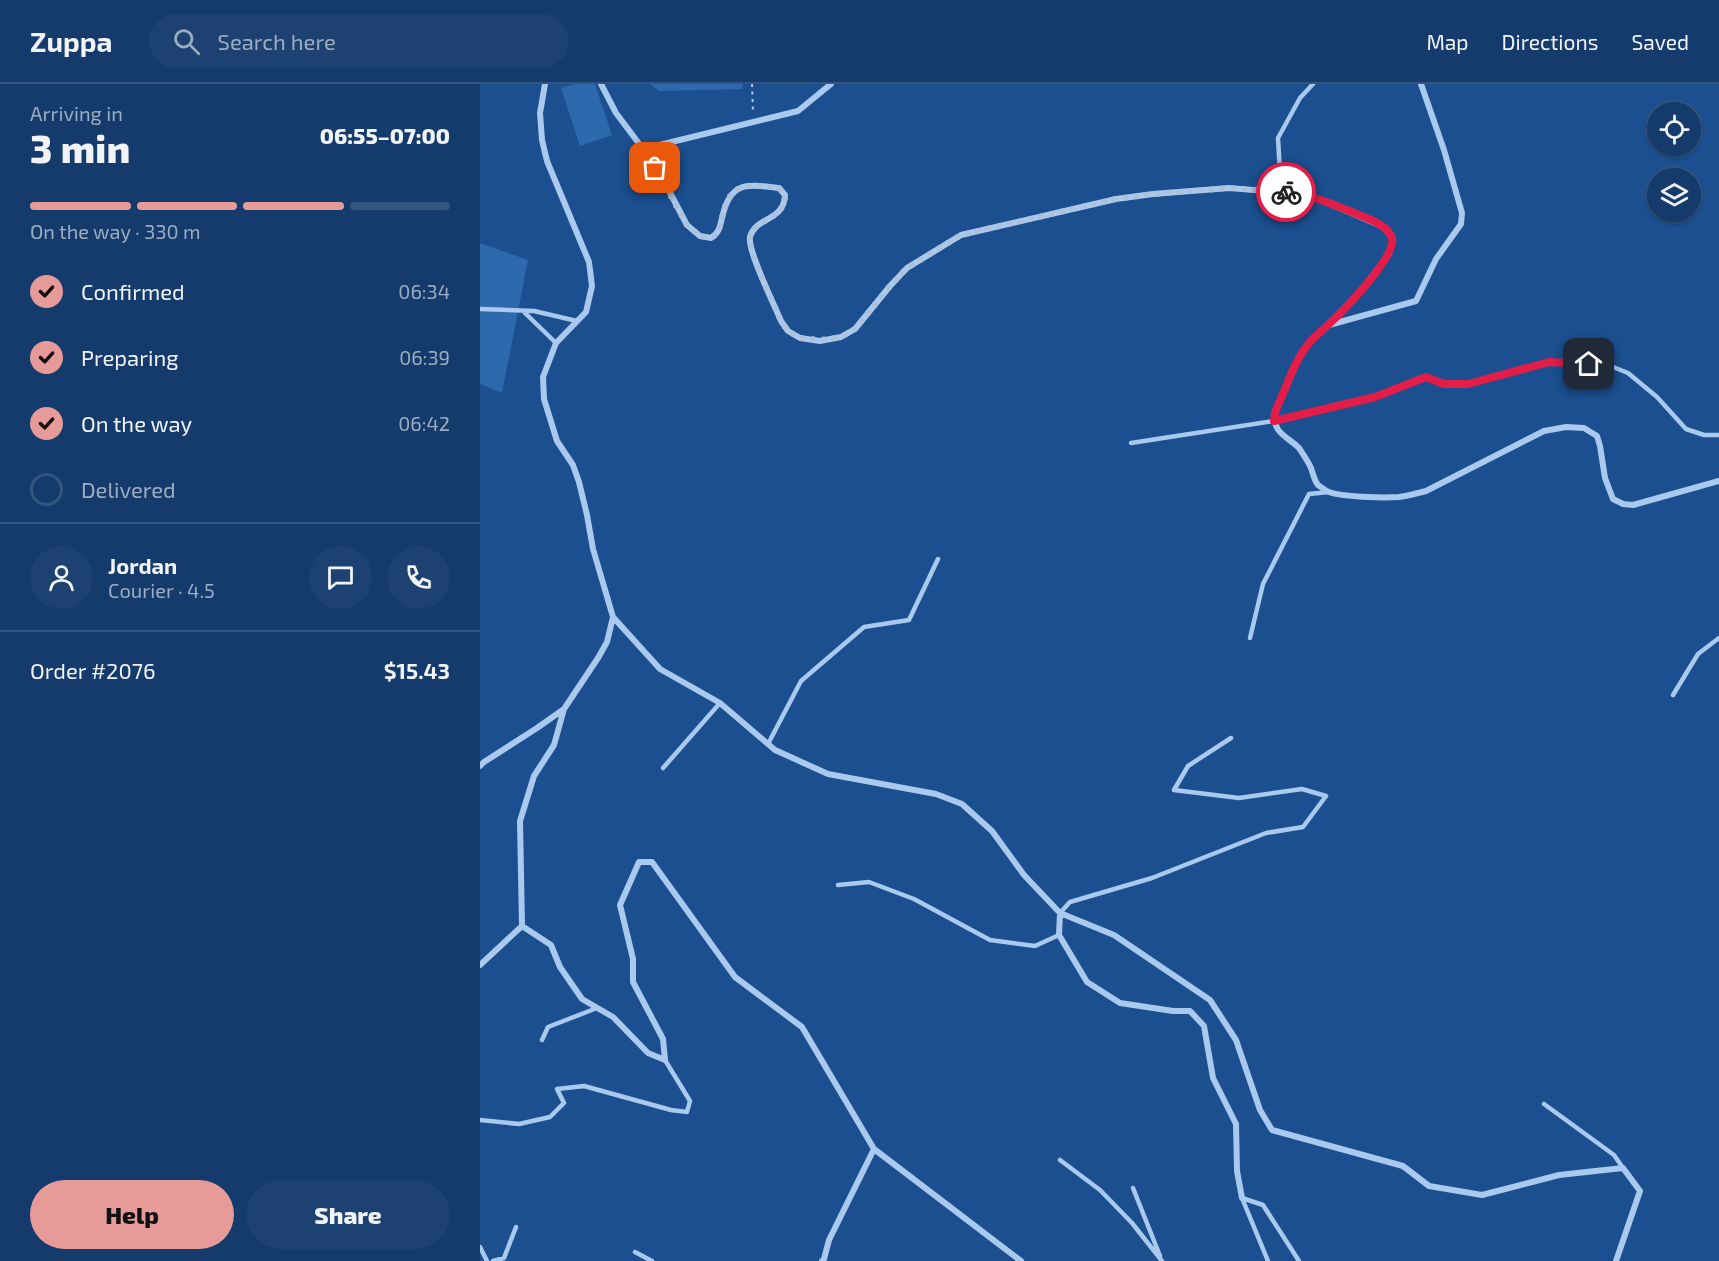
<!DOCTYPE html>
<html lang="en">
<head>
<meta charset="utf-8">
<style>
  :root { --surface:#143b6b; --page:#1d4271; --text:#f1f3f6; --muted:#9dadc1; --line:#33557e; --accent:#e69b98 }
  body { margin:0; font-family:"Exo 2",sans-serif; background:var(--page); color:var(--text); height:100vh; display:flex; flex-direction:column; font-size:22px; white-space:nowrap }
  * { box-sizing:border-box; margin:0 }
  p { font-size:20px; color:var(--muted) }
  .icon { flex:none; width:33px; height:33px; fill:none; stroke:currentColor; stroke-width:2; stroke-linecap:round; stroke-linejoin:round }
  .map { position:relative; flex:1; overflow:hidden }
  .sheet { display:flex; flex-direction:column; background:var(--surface); width:480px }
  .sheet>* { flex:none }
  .buttons { position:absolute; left:1167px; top:18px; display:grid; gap:12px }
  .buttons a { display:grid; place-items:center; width:54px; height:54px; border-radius:50%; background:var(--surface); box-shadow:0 2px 4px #0004,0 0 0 2px var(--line); font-size:30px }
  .pin { position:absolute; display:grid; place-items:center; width:51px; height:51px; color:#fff; margin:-26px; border-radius:12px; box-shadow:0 3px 9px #0006 }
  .courier { position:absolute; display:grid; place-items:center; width:60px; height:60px; margin:-30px; border:4px solid #e11d48; border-radius:50%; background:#fff; color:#222; box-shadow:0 2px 8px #0007 }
  .overview em { font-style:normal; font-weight:800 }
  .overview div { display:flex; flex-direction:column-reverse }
  .overview { display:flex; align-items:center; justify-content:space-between; height:102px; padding:0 30px }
  h1 { font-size:39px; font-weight:800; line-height:45px }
  .bar { display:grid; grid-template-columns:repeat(4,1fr); gap:9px 6px; align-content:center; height:72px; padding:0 30px }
  .bar i { height:8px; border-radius:4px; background:var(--line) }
  .bar .current { background:var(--accent) }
  .bar p { grid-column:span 4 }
  .line { display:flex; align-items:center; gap:15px; padding:0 30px; border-top:2px solid var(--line) }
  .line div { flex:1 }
  .round { display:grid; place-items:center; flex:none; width:63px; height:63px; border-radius:32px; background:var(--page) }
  ol { padding:0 30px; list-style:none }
  li { display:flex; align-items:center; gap:18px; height:66px }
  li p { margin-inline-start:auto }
  li .icon { padding:6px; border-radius:50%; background:var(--accent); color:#111; stroke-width:4 }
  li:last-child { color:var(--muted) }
  li i { width:33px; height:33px; border:3px solid var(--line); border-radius:50% }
  .primary-button { display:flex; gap:12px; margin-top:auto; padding:12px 30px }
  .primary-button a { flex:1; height:69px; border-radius:36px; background:var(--accent); color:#111; font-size:24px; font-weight:800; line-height:69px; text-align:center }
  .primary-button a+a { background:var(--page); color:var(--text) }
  header { display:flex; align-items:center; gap:36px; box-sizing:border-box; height:84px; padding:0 30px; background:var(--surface); border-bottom:2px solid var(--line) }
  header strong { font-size:28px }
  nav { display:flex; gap:33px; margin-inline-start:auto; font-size:21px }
  .search { width:420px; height:54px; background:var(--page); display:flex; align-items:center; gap:15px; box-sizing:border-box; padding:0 21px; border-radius:33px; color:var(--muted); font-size:22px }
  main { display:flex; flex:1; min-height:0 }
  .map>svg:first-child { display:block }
</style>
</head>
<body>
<header>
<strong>Zuppa</strong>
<div class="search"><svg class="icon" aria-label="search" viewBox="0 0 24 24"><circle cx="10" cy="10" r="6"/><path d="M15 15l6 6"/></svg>Search here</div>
<nav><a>Map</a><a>Directions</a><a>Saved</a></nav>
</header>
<main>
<section class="sheet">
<div class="overview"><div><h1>3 min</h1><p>Arriving in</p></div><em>06:55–07:00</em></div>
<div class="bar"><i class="current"></i><i class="current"></i><i class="current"></i><i></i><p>On the way · 330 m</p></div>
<ol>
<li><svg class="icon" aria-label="check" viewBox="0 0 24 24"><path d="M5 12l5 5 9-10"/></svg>Confirmed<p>06:34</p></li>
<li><svg class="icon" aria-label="check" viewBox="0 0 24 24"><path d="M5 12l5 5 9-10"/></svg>Preparing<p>06:39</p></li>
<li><svg class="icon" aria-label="check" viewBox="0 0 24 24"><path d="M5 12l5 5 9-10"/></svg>On the way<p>06:42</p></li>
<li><i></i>Delivered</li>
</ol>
<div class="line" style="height:108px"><a class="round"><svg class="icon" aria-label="person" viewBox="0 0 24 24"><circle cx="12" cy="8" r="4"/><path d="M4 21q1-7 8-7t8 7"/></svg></a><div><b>Jordan</b><p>Courier · 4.5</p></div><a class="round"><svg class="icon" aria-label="chat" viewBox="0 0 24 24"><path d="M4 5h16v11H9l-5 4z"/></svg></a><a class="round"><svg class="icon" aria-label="phone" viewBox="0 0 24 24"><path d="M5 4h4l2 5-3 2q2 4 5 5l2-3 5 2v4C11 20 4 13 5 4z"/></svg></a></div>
<div class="line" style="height:78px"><div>Order #2076</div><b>$15.43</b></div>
<div class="primary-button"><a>Help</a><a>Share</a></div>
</section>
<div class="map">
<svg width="1239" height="1177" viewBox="0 0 1239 1177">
  <rect width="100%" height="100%" fill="#1b4f8f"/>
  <path fill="#2e69ad" d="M94,0H115L132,51L100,62L81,4Z
    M170,0H263L262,5L179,7Z
    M0,159L48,176L22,309L0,300Z"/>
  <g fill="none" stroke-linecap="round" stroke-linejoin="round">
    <path stroke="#a9c9ee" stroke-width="2" stroke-dasharray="3 4.5" stroke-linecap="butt" d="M272,0L273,29"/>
    <path stroke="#a9c9ee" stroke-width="4.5" d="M801,107L798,54L820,14L833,0
      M0,225L54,227L97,237
      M44,228L76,259
      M651,359L794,337L895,313L946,293L965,300H988L1069,278L1128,281L1148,289L1177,313L1206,345L1224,351H1239
      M770,554L783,500L829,410L849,408
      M1193,611L1218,570L1239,554
      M288,660L321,597L384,543L429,536L458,475
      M183,684L240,619
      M358,801L389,798L434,815L510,856L555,862L579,851
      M580,829L590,818L672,794L786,749L823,743L846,712L822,705L759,714L694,706L708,682L751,654
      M62,956L68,943L117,924
      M1064,1020L1134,1071L1143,1084
      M0,1036L39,1040L70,1033L84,1019L77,1005L104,1002L191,1026L207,1028L210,1017L185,976
      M580,1076L620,1106L652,1139L682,1177
      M653,1104L680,1172
      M0,1163L7,1177
      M155,1168L172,1177
      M13,1177L24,1174L36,1143
      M788,1177L762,1114L783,1121L819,1177"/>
    <path stroke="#a9c9ee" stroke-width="6" d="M121,0L136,29L163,65L187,103L207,141L220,152L231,154C239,149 240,143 242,134C250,97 266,100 299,104L305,111C304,138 276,132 270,153C267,166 295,222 301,237L308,247L320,254L340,257L361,253L375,245L410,202L427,184L481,151L636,115L673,110L749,104L821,110L841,116L904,143L912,152V159L909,170L880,208L848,241L831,257L820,271L795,329C792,349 807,352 819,364C823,370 828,377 831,384C833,389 834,396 838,401C841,403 846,407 849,408C862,413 904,414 919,413C928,412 937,409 946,407L1064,347L1086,343L1104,344L1117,352L1120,362L1125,394L1133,415L1143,420L1153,421L1239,397
      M163,65L318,27L351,0
      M849,241L936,217L956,175L981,140L982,129L964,66L941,0
      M133,533L180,585L240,619L295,666L348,690L456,710L482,720L512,747L544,791L580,829L634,851L730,916L756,956L780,1026L792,1046L923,1082L949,1102L1002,1111L1079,1091L1143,1084L1160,1107L1136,1177
      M84,625L74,661L54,692L40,737L42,842L71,861L80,883L102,915L133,933L168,969L185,976L183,955L153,898V875L140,821L159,778H172L255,893L322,943L394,1065L349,1156L344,1175L342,1177
      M0,682L4,678L57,644L84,625L118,574L127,558L133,533L113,465L107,431L99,398L93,381L77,357L64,315L63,293L76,259L106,228L112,202L109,178L67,77L62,56L60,29L65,0
      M580,829L579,851L607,898L640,919L693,927H710L724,942L733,994L756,1040L757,1087L762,1114
      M0,881L42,842
      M394,1065L541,1177"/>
  </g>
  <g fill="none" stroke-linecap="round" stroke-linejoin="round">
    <path stroke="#afc1d8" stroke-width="6" stroke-dasharray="0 10.8" d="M175,84L207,141L220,152L231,154C239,149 240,143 242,134C250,97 265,100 299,104L305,111C304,138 276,132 270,153C267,166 295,222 301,237L308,247L320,254L340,256L361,253L375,245L410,202L427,184L481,151L636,115L673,110L749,104L806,108"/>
    <path stroke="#e11d48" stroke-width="8" d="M806,108C832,111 855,121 879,131C890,135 908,142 912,154C917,172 863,227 849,240C842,247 835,252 829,259C813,279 806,305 795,328L794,337L895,313L946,293L964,300H988L1069,278L1109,280"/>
  </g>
</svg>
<div class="buttons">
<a><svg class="icon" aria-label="locate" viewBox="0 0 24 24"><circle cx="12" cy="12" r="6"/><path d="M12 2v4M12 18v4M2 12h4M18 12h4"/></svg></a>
<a><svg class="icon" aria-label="layers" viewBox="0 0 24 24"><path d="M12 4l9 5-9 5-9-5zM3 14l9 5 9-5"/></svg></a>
</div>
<div class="pin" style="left:175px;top:84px;background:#ea580c"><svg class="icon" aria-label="bag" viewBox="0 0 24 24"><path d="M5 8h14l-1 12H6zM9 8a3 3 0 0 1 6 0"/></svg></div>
<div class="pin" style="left:1109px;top:280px;background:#1f2937"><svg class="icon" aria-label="home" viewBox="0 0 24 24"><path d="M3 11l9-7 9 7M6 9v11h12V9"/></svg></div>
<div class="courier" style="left:806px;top:108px"><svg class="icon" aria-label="bike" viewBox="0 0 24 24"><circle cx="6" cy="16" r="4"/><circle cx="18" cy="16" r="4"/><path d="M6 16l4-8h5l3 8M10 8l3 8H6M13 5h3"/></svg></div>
</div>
</main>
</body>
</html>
